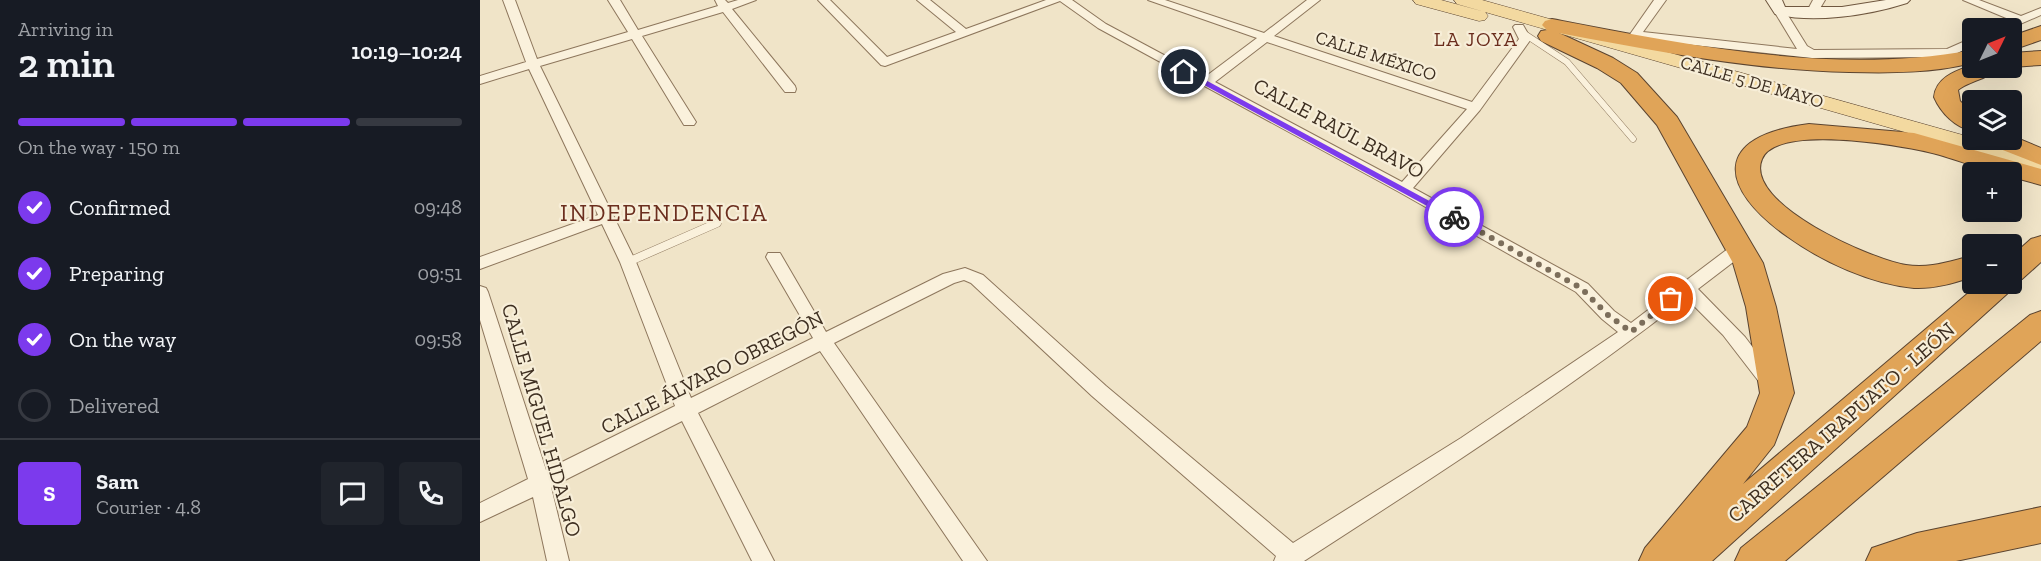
<!DOCTYPE html>
<html lang="en">
<head>
<meta charset="utf-8">
<style>
  :root { --surface:#171b24; --page:#20242c; --text:#f1f3f6; --muted:#9ea1a6; --line:#363941; --accent:#7c3aed }
  body { margin:0; font-family:"Zilla Slab",serif; background:var(--page); color:var(--text); height:100vh; display:flex; flex-direction:column; font-size:22px; white-space:nowrap }
  * { box-sizing:border-box; margin:0 }
  p { font-size:20px; color:var(--muted) }
  .icon { flex:none; width:33px; height:33px; fill:none; stroke:currentColor; stroke-width:2; stroke-linecap:round; stroke-linejoin:round }
  .map { position:relative; flex:1; overflow:hidden }
  .sheet { display:flex; flex-direction:column; background:var(--surface); width:480px }
  .sheet>* { flex:none }
  .needle { width:39px; rotate:47deg }
  .tools { position:absolute; left:1482px; top:18px; display:grid; gap:12px }
  .tools a { display:grid; place-items:center; width:60px; height:60px; border-radius:6px; background:var(--surface); box-shadow:0 6px 24px #0002; font-size:30px }
  .pin { position:absolute; display:grid; place-items:center; width:51px; height:51px; color:#fff; margin:-26px; border:3px solid #fff; border-radius:50%; box-shadow:0 2px 6px #0007 }
  .courier { position:absolute; display:grid; place-items:center; width:60px; height:60px; margin:-30px; border:4px solid #7c3aed; border-radius:50%; background:#fff; color:#222; box-shadow:0 2px 8px #0007 }
  .overview em { font-style:normal; font-weight:600 }
  .overview div { display:flex; flex-direction:column-reverse }
  .overview { display:flex; align-items:center; justify-content:space-between; height:102px; padding:0 18px }
  h1 { font-size:39px; font-weight:600; line-height:45px }
  .bar { display:grid; grid-template-columns:repeat(4,1fr); gap:9px 6px; align-content:center; height:72px; padding:0 18px }
  .bar i { height:8px; border-radius:4px; background:var(--line) }
  .bar .active { background:var(--accent) }
  .bar p { grid-column:span 4 }
  .line { display:flex; align-items:center; gap:15px; padding:0 18px; border-top:2px solid var(--line) }
  .line div { flex:1 }
  .round { display:grid; place-items:center; flex:none; width:63px; height:63px; border-radius:6px; background:var(--page) }
  ol { padding:0 18px; list-style:none }
  li { display:flex; align-items:center; gap:18px; height:66px }
  li p { margin-inline-start:auto }
  li .icon { padding:6px; border-radius:50%; background:var(--accent); color:#fff; stroke-width:4 }
  li:last-child { color:var(--muted) }
  li i { width:33px; height:33px; border:3px solid var(--line); border-radius:50% }
  main { display:flex; flex:1; min-height:0 }
  .map>svg:first-child { display:block }
</style>
</head>
<body>
<main>
<section class="sheet">
<div class="overview"><div><h1>2 min</h1><p>Arriving in</p></div><em>10:19–10:24</em></div>
<div class="bar"><i class="active"></i><i class="active"></i><i class="active"></i><i></i><p>On the way · 150 m</p></div>
<ol>
<li><svg class="icon" aria-label="check" viewBox="0 0 24 24"><path d="M5 12l5 5 9-10"/></svg>Confirmed<p>09:48</p></li>
<li><svg class="icon" aria-label="check" viewBox="0 0 24 24"><path d="M5 12l5 5 9-10"/></svg>Preparing<p>09:51</p></li>
<li><svg class="icon" aria-label="check" viewBox="0 0 24 24"><path d="M5 12l5 5 9-10"/></svg>On the way<p>09:58</p></li>
<li><i></i>Delivered</li>
</ol>
<div class="line" style="height:108px"><b class="round" style="background:var(--accent);color:#fff">S</b><div><b>Sam</b><p>Courier · 4.8</p></div><a class="round"><svg class="icon" aria-label="chat" viewBox="0 0 24 24"><path d="M4 5h16v11H9l-5 4z"/></svg></a><a class="round"><svg class="icon" aria-label="phone" viewBox="0 0 24 24"><path d="M5 4h4l2 5-3 2q2 4 5 5l2-3 5 2v4C11 20 4 13 5 4z"/></svg></a></div>
</section>
<div class="map">
<svg width="1561" height="561" viewBox="0 0 1561 561">
  <rect width="100%" height="100%" fill="#f0e4c8"/>
  <g fill="none" stroke-linecap="round" stroke-linejoin="round">
    <g stroke="#8d765c" stroke-width="7">
      <path id="lane-far1" d="M1043,33L1087,62L1153,139"/>
    </g>
    <g stroke="#8d765c" stroke-width="9">
      <path id="lane" d="M148,262L237,223"/>
    </g>
    <g stroke="#8d765c" stroke-width="2">
      <path id="street" d="M23,0H35L57,59L148,32L128,0H140L158,30L238,6L235,0H245L248,3L258,0H276L252,9L315,86L316,89L315,92H305L243,12L162,36L216,122L214,125H204L152,39L60,66L156,262L211,398L333,338L286,257L288,253H300L346,332L463,274L485,268L503,275L626,386L813,543L981,438L1138,332L1122,319L1096,292L919,192L618,28L580,1L405,66L401,65L338,0H350L407,57L476,32L437,0H450L486,29L566,0H592L626,24L725,77L777,38L668,0H685L784,33L827,0H840L794,36L992,102L1039,39L1033,27L1035,25H1043L1051,39L1000,110L933,188L1108,284L1134,311L1151,323L1197,288L1199,284L1204,282L1253,245H1265L1267,249L1265,253L1218,289L1265,337L1296,378L1294,383L1287,385L1280,383L1243,335L1206,298C1084,393 954,477 824,561H794L796,556L612,396L491,283L484,280L474,283L354,343L507,561H483L340,351L218,413L294,561H272L202,421L71,487L89,561H67L53,497L0,522V503L48,479L0,320V286L6,288L8,292L66,470L195,406L140,262L122,224L0,269V257L118,215L49,69L0,84V76L46,62ZM787,42L987,109L922,182L735,82Z
        M1174,0H1186L1163,32L1317,49L1294,11L1300,8L1304,9L1327,46L1334,50L1467,49L1492,38V46L1469,57L1332,58L1159,39L1156,43H1148L1146,40Z
        M1333,0H1345L1336,15L1332,16L1326,13Z
        M1483,0H1499L1541,16L1561,8V15L1531,28H1518L1519,26L1531,20Z"/>
    </g>
    <g stroke="#6f573f" stroke-width="2">
      <path id="secondary" d="M1286,0H1302L1305,7H1362L1406,0H1430L1427,3C1390,15 1333,24 1295,14Z"/>
    </g>
    <g stroke="#5b4430" stroke-width="1">
      <path id="primary" d="M933,0H961L1005,12L1008,16L1005,20L999,21L936,4Z
        M974,0H1002L1561,157V171L977,4Z"/>
    </g>
    <g stroke="#5b4430" stroke-width="2">
      <path id="highway" d="M1072,19C1209,45 1354,76 1492,50V63C1453,73 1411,73 1369,72C1271,70 1175,51 1079,33L1133,58L1157,73L1197,117L1283,263L1296,307L1314,393L1294,445L1263,484L1499,284H1532V256L1551,239L1561,236V262L1542,279L1532,282L1529,292L1232,561H1159L1165,548L1267,427L1280,393L1266,307L1253,263L1177,125L1141,83L1117,68L1061,41L1058,36L1061,31L1067,30L1062,25L1065,21Z
        M1561,26V40L1532,50V36Z
        M1561,51V65L1532,67V53Z
        M1492,65V68H1517C1509,79 1489,81 1478,90L1480,101L1492,113V131C1475,127 1461,113 1454,97C1456,77 1476,71 1492,65Z
        M1329,124L1434,133L1561,169V185L1532,177V172C1503,172 1475,158 1448,152C1418,145 1297,124 1282,159C1263,204 1393,260 1426,265C1450,269 1470,261 1492,256V277C1474,283 1454,289 1434,288C1391,284 1343,262 1308,237C1237,187 1233,136 1329,124Z
        M1532,136L1561,148V165L1510,145L1506,140H1532Z
        M1561,311V341L1305,561H1255L1261,548L1550,315Z
        M1561,507V543L1476,561H1386L1392,548L1437,533Z"/>
    </g>
    <use href="#lane-far1" stroke="#faf1dc" stroke-width="6"/>
    <use href="#lane" stroke="#faf1dc" stroke-width="8"/>
    <use href="#street" fill="#faf1dc" fill-rule="evenodd"/>
    <use href="#secondary" fill="#faf1dc" fill-rule="evenodd"/>
    <use href="#primary" fill="#f3d9a0" fill-rule="evenodd"/>
    <use href="#highway" fill="#e0a458" fill-rule="evenodd"/>
  </g>
  <path fill="#7c3aed" d="M702,70H707L979,217L971,219L702,73Z"/>
  <g fill="none" stroke-linecap="round" stroke-linejoin="round">
    <path stroke="#7c6e5b" stroke-width="6" stroke-dasharray="0 10.8" d="M974,217L1101,288L1128,315L1151,332L1191,299"/>
  </g>
  <g text-anchor="middle" dominant-baseline="central" stroke-width="4.5" stroke-linejoin="round" paint-order="stroke">
    <g font-size="18" fill="#3d2e20" stroke="#f7eed8">
      <text transform="translate(896 56) rotate(18)">CALLE MÉXICO</text>
      <text transform="translate(1272 82) rotate(16)">CALLE 5 DE MAYO</text>
    </g>
    <g font-size="20" letter-spacing="1.5" fill="#6b2e1e" stroke="#f7eed8">
      <text x="996" y="39">LA JOYA</text>
    </g>
    <g font-size="21" fill="#3d2e20" stroke="#f7eed8">
      <text transform="translate(859 128) rotate(28)">CALLE RAÚL BRAVO</text>
      <text transform="translate(232 372) rotate(-27)">CALLE ÁLVARO OBREGÓN</text>
      <text transform="translate(62 420) rotate(74)">CALLE MIGUEL HIDALGO</text>
      <text transform="translate(1361 422) rotate(-41)">CARRETERA IRAPUATO - LEÓN</text>
    </g>
    <g font-size="24" letter-spacing="1.5" fill="#6b2e1e" stroke="#f7eed8">
      <text x="184" y="212">INDEPENDENCIA</text>
    </g>
  </g>
</svg>
<div class="tools">
<a><svg class="needle" viewBox="-14 -14 28 28"><path d="M0-13l5 13h-10z" fill="#e53935"/><path d="M0 13l5-13h-10z" fill="#9ea1a6"/></svg></a>
<a><svg class="icon" aria-label="layers" viewBox="0 0 24 24"><path d="M12 4l9 5-9 5-9-5zM3 14l9 5 9-5"/></svg></a>
<a>+</a>
<a>−</a>
</div>
<div class="pin" style="left:1191px;top:299px;background:#ea580c"><svg class="icon" aria-label="bag" viewBox="0 0 24 24"><path d="M5 8h14l-1 12H6zM9 8a3 3 0 0 1 6 0"/></svg></div>
<div class="pin" style="left:704px;top:72px;background:#1f2937"><svg class="icon" aria-label="home" viewBox="0 0 24 24"><path d="M3 11l9-7 9 7M6 9v11h12V9"/></svg></div>
<div class="courier" style="left:974px;top:217px"><svg class="icon" aria-label="bike" viewBox="0 0 24 24"><circle cx="6" cy="16" r="4"/><circle cx="18" cy="16" r="4"/><path d="M6 16l4-8h5l3 8M10 8l3 8H6M13 5h3"/></svg></div>
</div>
</main>
</body>
</html>
